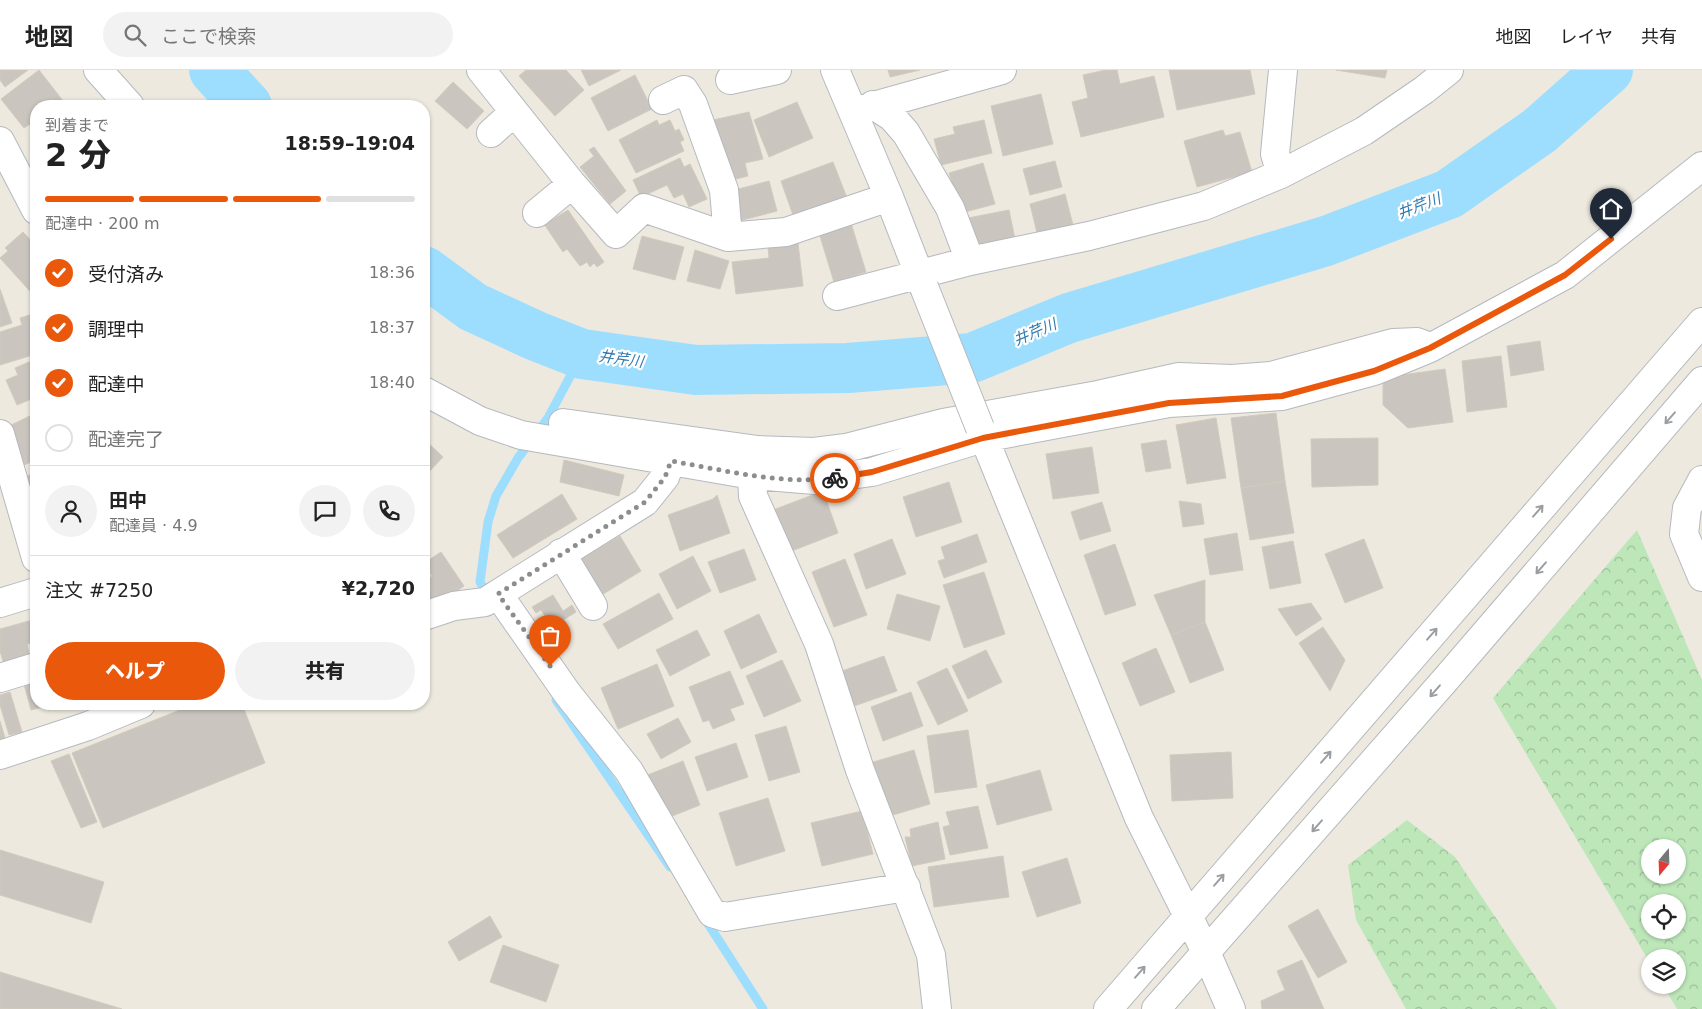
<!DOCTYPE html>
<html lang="ja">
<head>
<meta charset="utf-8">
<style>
  :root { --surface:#fff; --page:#f2f2f2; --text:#222; --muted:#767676; --line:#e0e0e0; --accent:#ea580c }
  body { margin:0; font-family:"DejaVu Sans","Noto Sans JP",sans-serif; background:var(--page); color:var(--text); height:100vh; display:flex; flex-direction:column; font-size:19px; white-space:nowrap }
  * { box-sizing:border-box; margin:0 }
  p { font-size:16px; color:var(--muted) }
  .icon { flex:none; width:28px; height:28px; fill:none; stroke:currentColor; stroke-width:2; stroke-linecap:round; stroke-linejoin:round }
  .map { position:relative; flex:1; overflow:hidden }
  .panel { position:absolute; left:30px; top:30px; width:400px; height:610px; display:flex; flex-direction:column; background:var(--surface); border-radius:20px; box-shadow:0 1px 4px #0004 }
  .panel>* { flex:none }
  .needle { width:32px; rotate:199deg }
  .buttons { position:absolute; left:1641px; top:769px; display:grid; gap:10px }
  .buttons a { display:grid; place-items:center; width:45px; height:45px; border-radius:50%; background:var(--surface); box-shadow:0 1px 4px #0004; font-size:25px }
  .pin { position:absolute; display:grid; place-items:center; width:42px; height:42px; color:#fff; margin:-51px -21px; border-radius:50% 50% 50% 0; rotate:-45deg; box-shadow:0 0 5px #0007 }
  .pin .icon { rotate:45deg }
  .courier { position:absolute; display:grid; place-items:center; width:50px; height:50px; margin:-25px; border:4px solid #ea580c; border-radius:50%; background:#fff; color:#222; box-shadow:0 1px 6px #0007 }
  .overview em { font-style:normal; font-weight:800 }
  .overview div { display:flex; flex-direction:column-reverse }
  .overview { display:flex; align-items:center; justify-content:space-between; height:85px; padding:0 15px }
  h1 { font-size:32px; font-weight:800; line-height:38px }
  .bar { display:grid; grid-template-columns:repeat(4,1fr); gap:8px 5px; align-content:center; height:60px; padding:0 15px }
  .bar i { height:6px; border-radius:4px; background:var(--line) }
  .bar .selected { background:var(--accent) }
  .bar p { grid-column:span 4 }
  .line { display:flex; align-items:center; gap:12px; padding:0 15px; border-top:1px solid var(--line) }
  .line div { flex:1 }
  .round { display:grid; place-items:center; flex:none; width:52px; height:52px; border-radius:26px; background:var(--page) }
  ol { padding:0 15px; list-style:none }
  li { display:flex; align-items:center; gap:15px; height:55px }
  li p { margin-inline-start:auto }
  li .icon { padding:5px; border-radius:50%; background:var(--accent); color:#fff; stroke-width:4 }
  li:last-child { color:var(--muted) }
  li i { width:28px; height:28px; border:2px solid var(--line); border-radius:50% }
  .primary-button { display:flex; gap:10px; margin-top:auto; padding:10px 15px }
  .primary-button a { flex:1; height:58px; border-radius:30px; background:var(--accent); color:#fff; font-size:20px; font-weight:800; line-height:58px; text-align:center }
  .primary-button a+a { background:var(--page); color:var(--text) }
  header { display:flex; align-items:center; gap:30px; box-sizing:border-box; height:70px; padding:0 25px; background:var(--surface); border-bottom:1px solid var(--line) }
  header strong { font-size:24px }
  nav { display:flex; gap:28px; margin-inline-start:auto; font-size:18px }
  .search { width:350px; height:45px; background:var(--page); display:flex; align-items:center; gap:12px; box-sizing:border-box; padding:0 18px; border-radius:28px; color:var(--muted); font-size:19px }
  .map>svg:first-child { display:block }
</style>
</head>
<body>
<header>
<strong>地図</strong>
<div class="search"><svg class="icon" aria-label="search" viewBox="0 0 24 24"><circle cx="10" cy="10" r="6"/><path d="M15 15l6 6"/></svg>ここで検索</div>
<nav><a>地図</a><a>レイヤ</a><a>共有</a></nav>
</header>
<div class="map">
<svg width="1702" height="939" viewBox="0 0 1702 939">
  <defs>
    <pattern id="forest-crowns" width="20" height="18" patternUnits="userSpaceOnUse" patternTransform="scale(1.25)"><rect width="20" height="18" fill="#bde7b9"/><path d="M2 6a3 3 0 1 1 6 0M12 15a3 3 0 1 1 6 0" fill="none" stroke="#9cbe9a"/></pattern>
  </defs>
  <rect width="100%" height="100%" fill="#ede9df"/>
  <path fill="url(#forest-crowns)" fill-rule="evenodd" d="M1637,460L1702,610V939H1677L1663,915H1678V888H1650V893L1493,628ZM1650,778H1678V805H1650ZM1650,832H1678V860H1650Z
    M1407,750L1455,787L1557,939H1406L1356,850L1348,795Z"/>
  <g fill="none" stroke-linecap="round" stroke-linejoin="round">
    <path stroke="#9ddeff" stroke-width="9" d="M489,527L480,512L488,452L496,426L518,388L548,348L582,284
      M556,630L670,797
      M705,849L763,939"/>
    <path stroke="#9ddeff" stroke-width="50" d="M214,0L247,36
      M424,201L473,237L536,266L582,284L696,300L848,298L972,288L1069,248L1326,171L1449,124L1539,61L1608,0"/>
  </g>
  <path fill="#cac5be" stroke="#d2cabd" d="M0,0H28L5,17L0,10Z
    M39,0L67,36H36V63L30,54L24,58L1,29Z
    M526,0H566L584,20L555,46L519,6Z
    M581,0H621L589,16Z
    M888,0H920L890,7Z
    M1106,0H1117L1120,14L1154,6L1164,47L1081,67L1072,32L1088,28L1083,5Z
    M1169,0H1250L1255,24L1177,40Z
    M1336,0H1387L1385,8Z
    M635,5L652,39L608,61L591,28Z
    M453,12L484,41L467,59L435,31Z
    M1041,24L1053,74L1003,86L991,36Z
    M797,32L813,68L769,87L754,50Z
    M749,42L763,89L745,93L748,106L728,111L713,50Z
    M657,50L659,55L670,50L675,61L679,59L684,70L680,72L684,81L636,103L619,70Z
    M984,50L992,83L941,95L934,69L955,64L953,57Z
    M1223,60L1225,66L1240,62L1252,102L1197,117L1184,71Z
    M594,77L626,121L610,134L580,97L594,86L589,80Z
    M680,88L684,97L690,94L707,129L689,137L683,124L674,128L667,115L641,127L633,110Z
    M1055,91L1062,117L1030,125L1023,99Z
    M833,92L847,128L794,148L781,111Z
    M983,93L995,134L961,143L949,103Z
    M769,111L777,141L739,151L731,121Z
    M1065,124L1074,159L1038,167L1030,134Z
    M568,140L604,192L597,197L594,193L590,197L587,192L580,196L567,179L563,182L542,151L549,146L552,150Z
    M1009,140L1016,174L976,183L968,148Z
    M851,153L866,202L834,212L819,163Z
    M23,162L36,176V228L0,188L8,181L5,178Z
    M642,166L684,177L675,210L633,199Z
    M798,173L803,216L736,224L732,192L769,188L768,176Z
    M695,180L729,191L720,219L687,211Z
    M0,219L12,253L0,257Z
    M36,243V284L0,295V262L22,255L20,248Z
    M1540,271L1544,300L1511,306L1507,276Z
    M1501,286L1507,337L1467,342L1462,291Z
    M36,289V327L17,335L6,310L18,305L15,298Z
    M1445,299L1453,352L1408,358L1383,335V311L1402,305Z
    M36,343V390L24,395L7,357Z
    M1276,343L1285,411L1241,418L1231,348Z
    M1216,348L1226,408L1187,414L1176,355Z
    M1378,368V415L1312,417L1311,369Z
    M424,369L443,387L425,406L424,405Z
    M1166,370L1171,398L1146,402L1141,374Z
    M1092,377L1099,423L1053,429L1046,384Z
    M564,390L624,405L619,426L560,412Z
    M36,401V432L23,409Z
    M1285,411L1294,463L1250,470L1241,418Z
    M949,412L962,452L916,467L903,427Z
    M823,421L838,463L789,482L773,440Z
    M562,424L577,449L513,488L497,465Z
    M717,425L730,463L680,481L668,445L713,429Z
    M1179,431L1201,434L1204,454L1183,457Z
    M1102,432L1111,461L1080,470L1071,442Z
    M424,457L430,467L424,470Z
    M1237,463L1243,500L1210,505L1204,469Z
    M977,464L987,492L944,508L938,491L945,489L941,477Z
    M620,466L641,501L600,526L579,490Z
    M892,469L906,504L866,519L854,484Z
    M1364,469L1383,518L1345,533L1325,484Z
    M1293,471L1301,513L1270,519L1262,477Z
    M1115,474L1136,535L1105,545L1084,485Z
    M744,479L756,510L720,523L708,492Z
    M441,482L464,516L435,536L425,521L431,517L427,510L432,506L424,493Z
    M693,486L711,521L677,539L659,504Z
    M845,489L867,545L834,557L812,502Z
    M984,502L1005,564L964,578L943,515Z
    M1205,510V552L1171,565L1154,525Z
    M659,523L673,549L618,579L603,554Z
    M897,524L940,536L930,571L887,559Z
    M553,525L563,541L572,535L576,542L563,550L566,555L555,562L552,557L547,559L542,552L547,549L541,540L536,543L532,537Z
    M1311,533L1322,549L1296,566L1278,539Z
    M759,544L777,582L741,599L724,561Z
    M36,549V571L27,574L30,590L5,598L0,581V559Z
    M1205,552L1224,600L1190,613L1171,565Z
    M1323,557L1345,590L1330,621L1299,573Z
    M697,560L710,585L670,606L656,580Z
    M1156,578L1175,622L1140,636L1122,593Z
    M986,580L1002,612L968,629L952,596Z
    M884,586L897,621L854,636L842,601Z
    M782,590L801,631L764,647L746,606Z
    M657,594L674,636L618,659L601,618Z
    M947,598L968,641L938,655L917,612Z
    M730,601L744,634L730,639L735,650L713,659L709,650L703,652L689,617Z
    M36,607V634H66L48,640L47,636L31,640L23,611Z
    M10,622L22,662L9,665L0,635V625Z
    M911,622L923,656L883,671L871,637Z
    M195,634H242L265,693L103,758L72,683Z
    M678,648L691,672L661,689L647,664Z
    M0,651L5,668L0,670Z
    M786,656L800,702L769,711L755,665Z
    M968,660L977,717L935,723L927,666Z
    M736,673L748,707L707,721L695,687Z
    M914,680L930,734L886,747L870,693Z
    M1231,682L1233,728L1172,731L1170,685Z
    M69,684L97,752L81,758L51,691Z
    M683,691L700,735L662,750L645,706Z
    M1040,700L1052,740L997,755L986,715Z
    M768,728L785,781L736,796L719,743Z
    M978,736L988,778L950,785L943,757L950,755L946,742Z
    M862,741L873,784L822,796L811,753Z
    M938,752L945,789L912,796L905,767H911L910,759Z
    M0,780L104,812L91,853L0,825Z
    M1003,786L1009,827L934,837L928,797Z
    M1067,788L1081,833L1037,847L1022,802Z
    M1318,839L1347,892L1318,908L1288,856Z
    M490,846L502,867L459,891L448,872Z
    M503,875L559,895L546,932L490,912Z
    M1302,890L1324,939H1262L1261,931L1285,920L1277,901Z
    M0,902L122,939H0Z"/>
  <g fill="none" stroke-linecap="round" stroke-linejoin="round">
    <g stroke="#b5b9be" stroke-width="30">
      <path id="minor" d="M98,0L130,36
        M481,0L572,114L616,164L644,138L728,167L786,162L889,127
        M835,0L889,127L924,217
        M730,10L777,0
        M663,30L684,20L693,34L724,120L728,167
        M873,35L892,47L906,63L950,138L970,191
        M863,39L1002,0
        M491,63L514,42
        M0,71L36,140
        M1281,104L1275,84L1283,0
        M537,143L572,114
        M837,226L970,191L1089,166L1204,136L1281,104L1364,61L1424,20L1449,0
        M424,321L480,351L521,365L752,405L815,410L872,402L983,368L1169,333L1282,326L1374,301L1430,278L1565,205L1702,96
        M563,353L758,380L814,382L846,378L943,353L1098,325L1179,307L1232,309L1271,306L1393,273L1417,272L1425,275
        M980,358L1139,748L1206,882L1231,939
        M0,364L36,488
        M752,405L753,426L819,574L860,700L931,885L937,939
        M1702,410L1687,438L1684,464L1702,507
        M561,483L593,536
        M498,524L567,623L629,701L712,843L725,847L906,817
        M0,533L36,522
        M424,546L454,536L485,532L645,432L665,407L671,391
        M0,608L36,597
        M0,685L88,656L141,634
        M1108,939L1702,252
        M1156,939L1446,609L1702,311"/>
    </g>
    <use href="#minor" stroke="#fff" stroke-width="28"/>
    <g stroke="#b5b9be" stroke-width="30" stroke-linecap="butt">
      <path id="minor-bridge" d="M924,217L980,358"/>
    </g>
    <use href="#minor-bridge" stroke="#fff" stroke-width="28"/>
  </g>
  <defs><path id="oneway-shaft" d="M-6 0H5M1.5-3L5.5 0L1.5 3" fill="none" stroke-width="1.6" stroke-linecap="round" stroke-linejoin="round" transform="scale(1.25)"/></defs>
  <g stroke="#9b9ea1">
    <use href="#oneway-shaft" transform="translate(1670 348) rotate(131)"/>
    <use href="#oneway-shaft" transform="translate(1538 441) rotate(-49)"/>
    <use href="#oneway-shaft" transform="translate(1541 498) rotate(131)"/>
    <use href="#oneway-shaft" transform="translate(1432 564) rotate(-49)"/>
    <use href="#oneway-shaft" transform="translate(1435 621) rotate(131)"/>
    <use href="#oneway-shaft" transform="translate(1326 687) rotate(-49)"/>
    <use href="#oneway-shaft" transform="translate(1317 756) rotate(131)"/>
    <use href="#oneway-shaft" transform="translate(1219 810) rotate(-49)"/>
    <use href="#oneway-shaft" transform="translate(1140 902) rotate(-49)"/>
  </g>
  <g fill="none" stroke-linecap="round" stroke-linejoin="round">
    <path stroke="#8c8e8e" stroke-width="5" stroke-dasharray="0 9" d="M550,596L498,524L645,432L665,407L671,391C724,400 781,415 835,408"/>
    <path stroke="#ea580c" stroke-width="6" d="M835,408L872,402L983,368L1169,333L1282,326L1374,301L1430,278L1565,205L1611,169"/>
  </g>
  <g text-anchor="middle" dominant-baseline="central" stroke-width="4.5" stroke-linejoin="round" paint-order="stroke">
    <g font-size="15" font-style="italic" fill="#307ab0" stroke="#fff">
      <text transform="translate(1419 136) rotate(-21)">井芹川</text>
      <text transform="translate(1035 262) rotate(-23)">井芹川</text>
      <text transform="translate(621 289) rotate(8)">井芹川</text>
    </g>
  </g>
</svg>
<div class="buttons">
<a><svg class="needle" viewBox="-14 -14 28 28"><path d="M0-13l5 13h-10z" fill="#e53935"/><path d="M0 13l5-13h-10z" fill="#767676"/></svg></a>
<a><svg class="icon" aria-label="locate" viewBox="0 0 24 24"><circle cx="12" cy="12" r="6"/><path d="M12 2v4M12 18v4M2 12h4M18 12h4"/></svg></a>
<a><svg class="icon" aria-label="layers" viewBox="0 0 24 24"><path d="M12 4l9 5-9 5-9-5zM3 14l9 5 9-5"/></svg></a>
</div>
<div class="pin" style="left:550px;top:596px;background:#ea580c"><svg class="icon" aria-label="bag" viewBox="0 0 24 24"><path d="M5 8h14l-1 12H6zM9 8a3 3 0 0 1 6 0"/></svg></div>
<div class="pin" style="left:1611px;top:169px;background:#1f2937"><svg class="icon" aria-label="home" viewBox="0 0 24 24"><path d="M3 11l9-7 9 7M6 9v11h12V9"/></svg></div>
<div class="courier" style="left:835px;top:408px"><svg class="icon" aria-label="bike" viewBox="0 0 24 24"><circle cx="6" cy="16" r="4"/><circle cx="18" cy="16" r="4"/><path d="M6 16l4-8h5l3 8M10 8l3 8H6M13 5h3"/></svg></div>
<section class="panel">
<div class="overview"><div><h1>2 分</h1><p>到着まで</p></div><em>18:59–19:04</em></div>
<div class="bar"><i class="selected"></i><i class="selected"></i><i class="selected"></i><i></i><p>配達中 · 200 m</p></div>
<ol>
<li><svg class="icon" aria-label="check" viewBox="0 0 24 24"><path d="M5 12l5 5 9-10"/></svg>受付済み<p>18:36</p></li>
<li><svg class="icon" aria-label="check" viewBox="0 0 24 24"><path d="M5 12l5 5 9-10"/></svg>調理中<p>18:37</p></li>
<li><svg class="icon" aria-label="check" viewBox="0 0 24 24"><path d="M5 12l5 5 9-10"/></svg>配達中<p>18:40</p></li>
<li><i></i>配達完了</li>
</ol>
<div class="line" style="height:90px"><a class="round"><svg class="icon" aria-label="person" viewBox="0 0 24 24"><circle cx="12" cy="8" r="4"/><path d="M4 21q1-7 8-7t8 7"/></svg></a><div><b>田中</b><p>配達員 · 4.9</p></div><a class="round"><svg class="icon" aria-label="chat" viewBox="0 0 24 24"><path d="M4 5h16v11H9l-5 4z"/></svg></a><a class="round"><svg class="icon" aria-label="phone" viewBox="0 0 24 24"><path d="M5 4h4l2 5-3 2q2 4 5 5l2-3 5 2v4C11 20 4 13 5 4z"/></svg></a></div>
<div class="line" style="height:65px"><div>注文 #7250</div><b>¥2,720</b></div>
<div class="primary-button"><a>ヘルプ</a><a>共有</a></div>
</section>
</div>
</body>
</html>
